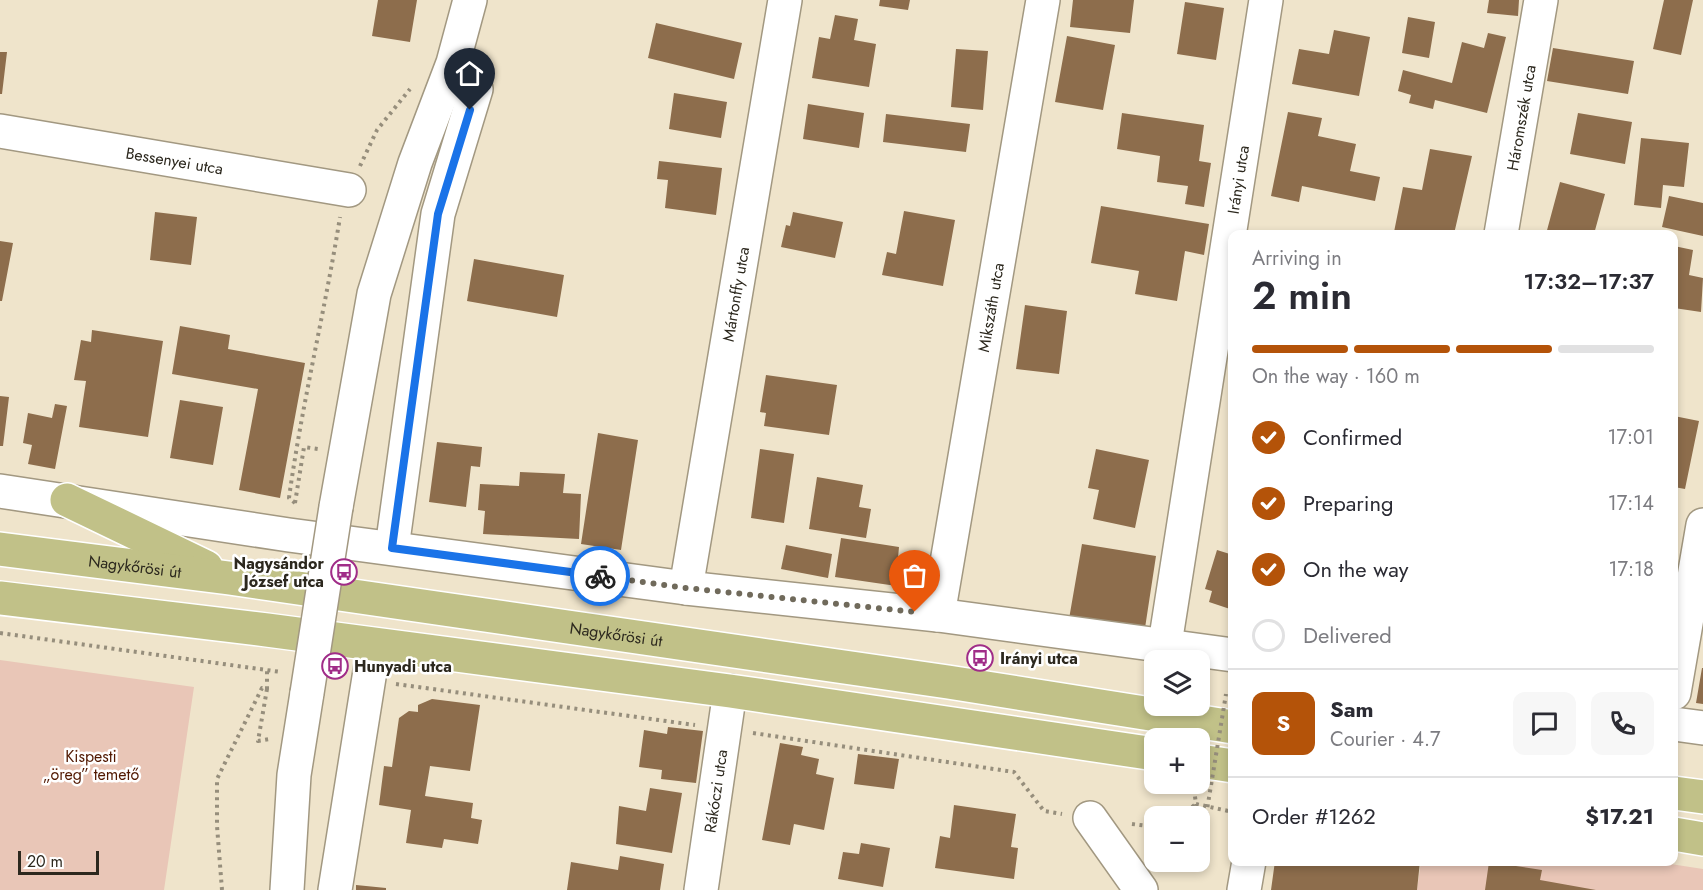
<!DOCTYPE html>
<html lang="en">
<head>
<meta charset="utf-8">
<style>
  :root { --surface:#fff; --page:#f7f7f7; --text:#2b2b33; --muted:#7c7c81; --line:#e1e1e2; --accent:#b45309 }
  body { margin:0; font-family:Jost,sans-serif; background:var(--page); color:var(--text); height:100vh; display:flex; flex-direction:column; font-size:22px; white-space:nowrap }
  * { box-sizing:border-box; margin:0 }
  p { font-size:20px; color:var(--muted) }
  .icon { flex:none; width:33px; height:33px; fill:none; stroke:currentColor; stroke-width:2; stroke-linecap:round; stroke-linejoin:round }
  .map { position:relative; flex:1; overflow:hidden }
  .sheet { position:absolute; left:1228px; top:230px; width:450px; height:636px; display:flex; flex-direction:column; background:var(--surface); border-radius:12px; box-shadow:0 3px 9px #0003 }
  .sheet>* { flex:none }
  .controls { position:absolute; left:1144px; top:650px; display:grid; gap:12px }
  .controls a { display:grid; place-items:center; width:66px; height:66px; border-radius:12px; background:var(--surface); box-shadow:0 3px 9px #0003; font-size:30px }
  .scale { position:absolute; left:18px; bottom:15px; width:81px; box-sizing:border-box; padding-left:6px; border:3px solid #2c281e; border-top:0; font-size:16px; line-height:21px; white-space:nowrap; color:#2c281e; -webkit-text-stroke:4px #fff; paint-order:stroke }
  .pin { position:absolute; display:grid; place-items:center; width:51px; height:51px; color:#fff; margin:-62px -26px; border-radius:50% 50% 50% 0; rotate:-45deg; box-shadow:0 0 6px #0007 }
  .pin .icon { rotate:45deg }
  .courier { position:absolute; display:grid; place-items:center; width:60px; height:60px; margin:-30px; border:4px solid #1a73e8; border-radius:50%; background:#fff; color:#222; box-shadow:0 2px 8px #0007 }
  .head em { font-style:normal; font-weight:600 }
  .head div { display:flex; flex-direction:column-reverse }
  .head { display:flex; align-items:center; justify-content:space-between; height:102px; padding:0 24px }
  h1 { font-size:39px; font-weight:600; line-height:45px }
  .bar { display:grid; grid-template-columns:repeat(4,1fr); gap:9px 6px; align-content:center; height:72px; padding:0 24px }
  .bar i { height:8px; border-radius:4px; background:var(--line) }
  .bar .active { background:var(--accent) }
  .bar p { grid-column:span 4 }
  .line { display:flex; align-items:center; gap:15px; padding:0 24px; border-top:2px solid var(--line) }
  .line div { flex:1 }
  .round { display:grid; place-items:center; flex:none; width:63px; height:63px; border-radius:12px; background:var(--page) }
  ol { padding:0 24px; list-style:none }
  li { display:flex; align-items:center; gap:18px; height:66px }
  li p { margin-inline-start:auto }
  li .icon { padding:6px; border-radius:50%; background:var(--accent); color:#fff; stroke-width:4 }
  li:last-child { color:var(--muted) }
  li i { width:33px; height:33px; border:3px solid var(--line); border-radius:50% }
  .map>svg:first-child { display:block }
</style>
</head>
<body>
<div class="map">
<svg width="1703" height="890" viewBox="0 0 1703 890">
  <rect width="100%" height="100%" fill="#efe4cb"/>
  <path fill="#e9c6b7" d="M0,660L194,687L164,890H0Z
    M1421,861H1651L1703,869V890H1417Z"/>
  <path fill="#8d6d4c" d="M378,0H417L410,42L372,36Z
    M880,0H910L908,10L879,6Z
    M1073,0H1134L1130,33L1070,27Z
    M1489,0H1519L1518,16L1487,13Z
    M1664,0H1693L1681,55L1653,49Z
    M1185,2L1224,8L1216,60L1177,54Z
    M835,15L858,19L854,40L876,44L869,87L812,78L819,37L830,39Z
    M1408,17L1435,22L1429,58L1402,53Z
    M656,23L742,43L734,79L648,58Z
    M1334,30L1370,37L1359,96L1292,84L1299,49L1329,54Z
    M1488,33L1506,37L1487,113L1435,100L1433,109L1409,103L1411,95L1398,91L1403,70L1452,83L1462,42L1484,48Z
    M1067,36L1115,45L1103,110L1055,102Z
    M1553,48L1634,61L1628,94L1547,81Z
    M956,49L988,51L983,110L951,107Z
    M0,52H7L2,94H0Z
    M674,93L727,102L721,138L669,129Z
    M808,104L864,113L859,148L803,139Z
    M1288,112L1322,118L1318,136L1356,144L1350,171L1380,177L1375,201L1302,186L1299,202L1271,196Z
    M1122,113L1204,125L1199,161L1211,163L1204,207L1185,204L1188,186L1157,182L1160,156L1117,149Z
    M1578,113L1632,122L1625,164L1570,154Z
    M886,114L970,124L966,152L883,142Z
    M1641,138L1689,143L1684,187L1663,185L1661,208L1634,205Z
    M1430,149L1472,156L1454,234L1394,232L1403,187L1422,190Z
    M659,161L722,168L716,215L665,208L668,180L657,179Z
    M1560,182L1605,194L1594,234H1546Z
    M1669,196L1703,203V236L1662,227Z
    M1101,206L1209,224L1204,255L1185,251L1177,301L1135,294L1139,271L1091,263Z
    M904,211L955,220L943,286L882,275L887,252L896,254Z
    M155,212L197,217L191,265L150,260Z
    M793,212L843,222L835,258L781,247L786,225L790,226Z
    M0,241L13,243L2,301H0Z
    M1674,246L1693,250L1689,275L1703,278L1701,312L1674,308Z
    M474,259L564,275L557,317L467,301Z
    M1025,305L1067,311L1059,374L1016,369Z
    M180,326L230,335L228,349L305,363L280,498L239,490L258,389L172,374Z
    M92,330L163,341L148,437L79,427L86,381L74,380L81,340L91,342Z
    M766,375L837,385L829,435L764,426L766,413L760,412Z
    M0,396L9,397L3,446H0Z
    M180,400L223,407L213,465L170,458Z
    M55,404L67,406L55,469L28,464L32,445L23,443L28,413L52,418Z
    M1674,416L1699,421L1685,489L1674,487Z
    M598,433L638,440L621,550L581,544Z
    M437,442L482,447L480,467L471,466L466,507L429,502Z
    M760,449L794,454L784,523L751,518Z
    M1096,449L1149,460L1135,528L1093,519L1099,490L1088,488Z
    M520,472L565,474L563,493L581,494L579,539L483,534L485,511L478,510L480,484L519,486Z
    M817,477L863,485L859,507L871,509L866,538L809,529Z
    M841,538L899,547L898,558L921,561L917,589L835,577Z
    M1082,544L1156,556L1145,628L1069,619Z
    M786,545L832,554L828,578L781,569Z
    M1217,550L1233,555V610L1209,602L1212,591L1205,589Z
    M1702,668H1703V704L1696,703Z
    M432,699L480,705L470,771L430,766L425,796L473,803L471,818L482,820L478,844L444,839L442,848L406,843L411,810L379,805L384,766L392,767L399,718L409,711L418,712V705Z
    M668,727L703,731L696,783L661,779L662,770L639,767L644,730L667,734Z
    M780,743L803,747L801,755L819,759L816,774L834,778L824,830L794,824L790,845L762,840Z
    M858,754L899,759L894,789L854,784Z
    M650,788L682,793L672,853L616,844L619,806L646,811Z
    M954,805L1016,814L1011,847L1018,848L1014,879L935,868L940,836L950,838Z
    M861,843L890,848L883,887L838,879L843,852L859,854Z
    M620,856L664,864L660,890H567L571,862L618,870Z
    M1275,861H1420L1417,890H1271Z
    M1489,862L1542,870L1540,880L1596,890H1485Z
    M356,885L386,888V890H356Z"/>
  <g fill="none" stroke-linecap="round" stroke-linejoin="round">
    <g stroke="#a29881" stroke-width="36">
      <g id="minor">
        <path id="s1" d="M0,131L349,190"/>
        <path id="s2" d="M1501,234L1541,0"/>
        <path d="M0,491L289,535L686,588L938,615L1233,655"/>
        <path d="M336,507L374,294L415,163L453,63L470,0"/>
        <path d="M392,548L438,214L476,89"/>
        <path id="s3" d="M686,588L785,0"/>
        <path id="s4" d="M938,615L1043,0"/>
        <path id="s5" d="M1165,644L1266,0"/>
        <path d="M1674,693L1703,525"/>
        <path d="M1674,724L1703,728"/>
        <path d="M1090,818L1141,890"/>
        <path d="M287,890L294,775L307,693"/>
        <path d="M335,890L374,646"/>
        <path id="s6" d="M701,890L730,691"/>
        <path d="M1244,890L1249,861"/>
      </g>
    </g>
    <g stroke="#fff" stroke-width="36">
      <g id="major">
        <path d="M67,500L206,567"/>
        <path id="s7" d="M0,549L229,578L948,682L1233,727"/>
        <path d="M0,598L267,630L730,691L1155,754"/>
        <path d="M1200,761L1233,766"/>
        <path d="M1674,793L1703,797"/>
        <path d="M1674,834L1703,839"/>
      </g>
    </g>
    <path stroke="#968e7c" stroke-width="4" stroke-dasharray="3 4.5" stroke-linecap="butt" d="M360,166L377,130L410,89
      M295,503L289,498C302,403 325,311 340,217
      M295,503L304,447L318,449
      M0,633L281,672
      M396,684L695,725
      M267,689L258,741L270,739
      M753,733L1014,772L1044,811L1062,814
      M1194,789L1196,804L1233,812
      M1180,816L1196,804L1192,816
      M1132,824L1155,827
      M1200,856L1205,822
      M222,890L217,826V779L262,688L267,689V670"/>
    <use href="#minor" stroke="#fff" stroke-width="33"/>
    <use href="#major" stroke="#c1c188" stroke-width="33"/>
    <g stroke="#a29881" stroke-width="36" stroke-linecap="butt">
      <path id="minor-bridge" d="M307,693L336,507"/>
    </g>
    <path stroke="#968e7c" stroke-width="4" stroke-dasharray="3 4.5" stroke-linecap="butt" d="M1205,822L1226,694"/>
    <use href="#minor-bridge" stroke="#fff" stroke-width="33"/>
  </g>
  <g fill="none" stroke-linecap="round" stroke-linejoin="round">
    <path stroke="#706a5b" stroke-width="6" stroke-dasharray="0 10.8" d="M600,576L686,588L915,612"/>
    <path stroke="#1a73e8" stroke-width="8" d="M470,110L438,214L392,548L600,576"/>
  </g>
  <defs>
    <g id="bus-ring" transform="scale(1.35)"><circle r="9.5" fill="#fff" stroke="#a02d88" stroke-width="1.5"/><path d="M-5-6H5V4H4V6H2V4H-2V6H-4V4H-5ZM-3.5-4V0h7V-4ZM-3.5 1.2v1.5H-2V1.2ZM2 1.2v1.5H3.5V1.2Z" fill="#a02d88"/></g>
  </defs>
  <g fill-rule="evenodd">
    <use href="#bus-ring" x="344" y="572"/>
    <use href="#bus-ring" x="980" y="658"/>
    <use href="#bus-ring" x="335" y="666"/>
  </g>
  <g text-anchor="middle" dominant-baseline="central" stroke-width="5" stroke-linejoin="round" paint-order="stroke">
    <g font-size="16" fill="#2c281e" stroke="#fff">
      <text stroke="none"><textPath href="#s2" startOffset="118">Háromszék utca</textPath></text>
      <text stroke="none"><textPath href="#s1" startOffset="177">Bessenyei utca</textPath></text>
      <text stroke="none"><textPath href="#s5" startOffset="470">Irányi utca</textPath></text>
      <text stroke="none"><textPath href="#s3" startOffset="298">Mártonffy utca</textPath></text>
      <text stroke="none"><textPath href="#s4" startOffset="312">Mikszáth utca</textPath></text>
      <text stroke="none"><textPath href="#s7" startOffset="136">Nagykőrösi út</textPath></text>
      <text stroke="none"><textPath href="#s7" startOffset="622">Nagykőrösi út</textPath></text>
      <text stroke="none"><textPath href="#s6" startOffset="100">Rákóczi utca</textPath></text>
    </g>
    <g font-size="16" font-weight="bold" fill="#2c281e" stroke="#fff" text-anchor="start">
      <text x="324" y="563" text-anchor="end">Nagysándor<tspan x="324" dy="18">József utca</tspan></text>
      <text x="1000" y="658">Irányi utca</text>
      <text x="354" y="666">Hunyadi utca</text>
    </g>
    <g font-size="16" fill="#511800" stroke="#fff">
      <text x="91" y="756">Kispesti<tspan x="91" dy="18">„öreg” temető</tspan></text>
    </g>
  </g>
</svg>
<div class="controls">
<a><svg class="icon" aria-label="layers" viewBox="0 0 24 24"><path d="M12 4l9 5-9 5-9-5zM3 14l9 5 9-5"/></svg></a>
<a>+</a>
<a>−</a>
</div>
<div class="scale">20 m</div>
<div class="pin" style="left:915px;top:612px;background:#ea580c"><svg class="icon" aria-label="bag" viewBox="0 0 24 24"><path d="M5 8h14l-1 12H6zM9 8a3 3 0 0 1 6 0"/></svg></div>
<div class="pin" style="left:470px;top:110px;background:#1f2937"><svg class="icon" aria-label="home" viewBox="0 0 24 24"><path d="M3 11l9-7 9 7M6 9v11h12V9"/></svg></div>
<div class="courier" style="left:600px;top:576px"><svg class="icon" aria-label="bike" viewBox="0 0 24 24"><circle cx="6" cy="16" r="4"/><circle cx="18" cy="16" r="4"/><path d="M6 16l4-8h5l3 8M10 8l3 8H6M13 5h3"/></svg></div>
<section class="sheet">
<div class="head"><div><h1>2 min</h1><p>Arriving in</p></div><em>17:32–17:37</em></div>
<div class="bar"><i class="active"></i><i class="active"></i><i class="active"></i><i></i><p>On the way · 160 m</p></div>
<ol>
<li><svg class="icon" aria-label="check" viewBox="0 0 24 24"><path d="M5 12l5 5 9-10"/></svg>Confirmed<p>17:01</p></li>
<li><svg class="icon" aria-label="check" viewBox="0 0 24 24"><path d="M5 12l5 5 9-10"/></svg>Preparing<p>17:14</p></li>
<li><svg class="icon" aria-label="check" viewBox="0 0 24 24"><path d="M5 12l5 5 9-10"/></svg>On the way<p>17:18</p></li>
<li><i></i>Delivered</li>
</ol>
<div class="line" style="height:108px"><b class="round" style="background:var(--accent);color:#fff">S</b><div><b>Sam</b><p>Courier · 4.7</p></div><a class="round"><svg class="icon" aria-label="chat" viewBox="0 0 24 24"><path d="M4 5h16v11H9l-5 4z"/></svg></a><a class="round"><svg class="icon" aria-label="phone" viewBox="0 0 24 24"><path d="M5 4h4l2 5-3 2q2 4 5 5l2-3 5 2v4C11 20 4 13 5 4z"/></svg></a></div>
<div class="line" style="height:78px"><div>Order #1262</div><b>$17.21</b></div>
</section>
</div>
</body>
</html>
